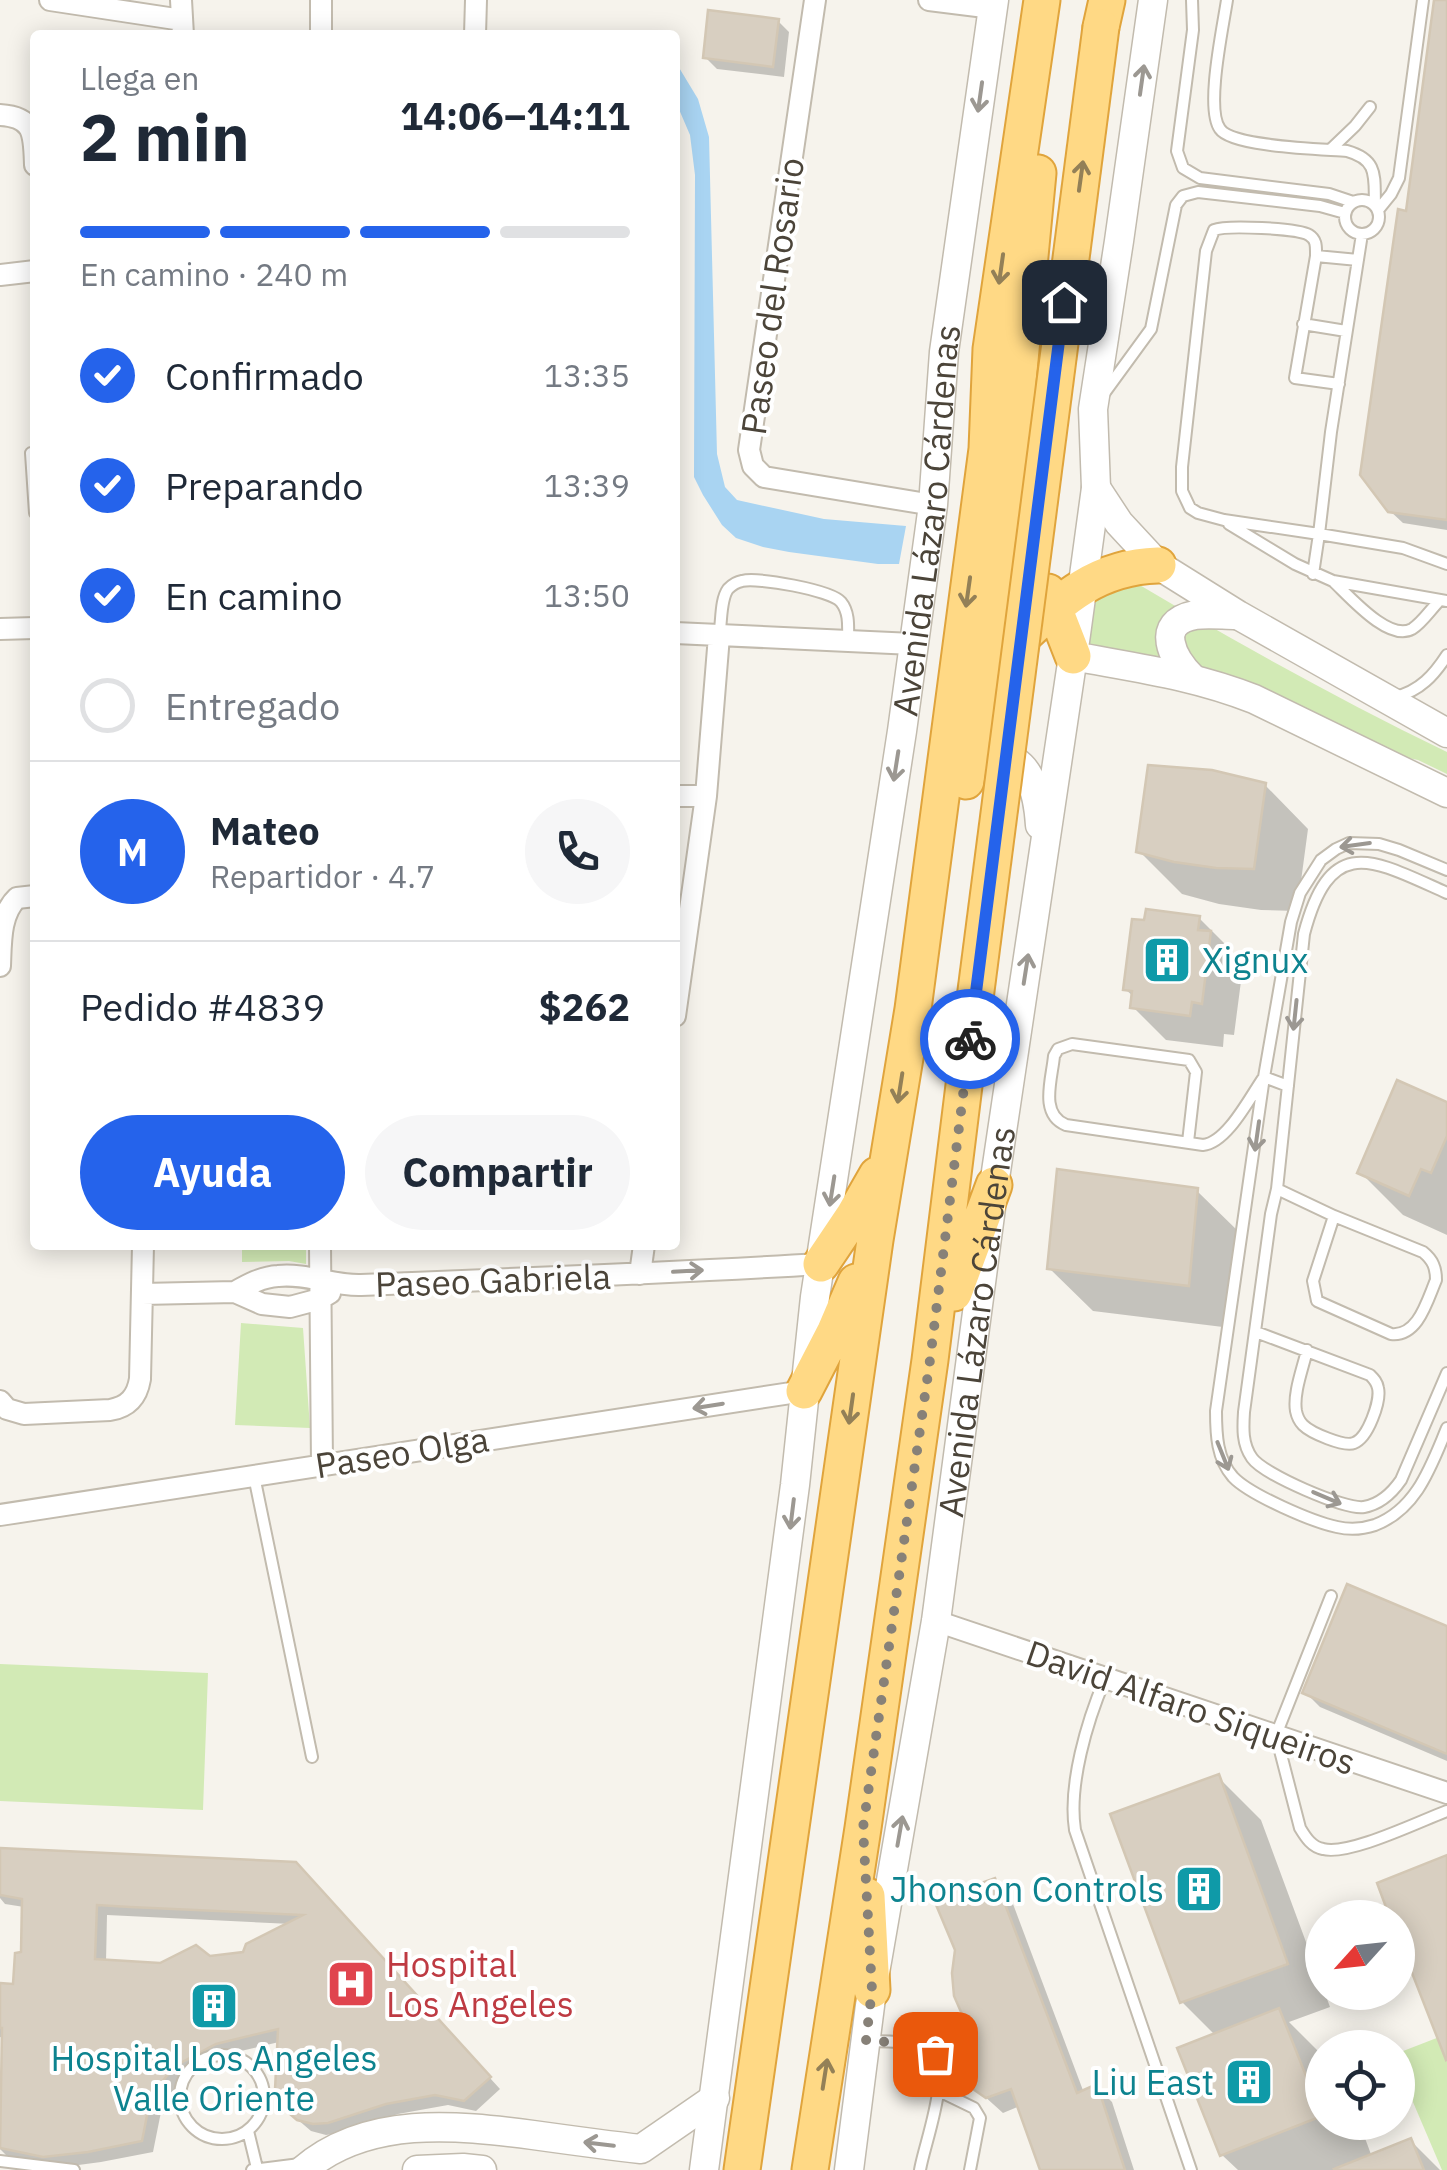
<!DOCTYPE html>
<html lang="es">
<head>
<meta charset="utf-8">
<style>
  :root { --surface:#fff; --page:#f6f6f7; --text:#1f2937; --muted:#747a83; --line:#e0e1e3; --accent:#2563eb }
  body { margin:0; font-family:"IBM Plex Sans",sans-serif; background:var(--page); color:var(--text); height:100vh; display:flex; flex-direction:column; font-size:38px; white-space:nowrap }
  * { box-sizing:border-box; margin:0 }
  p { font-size:32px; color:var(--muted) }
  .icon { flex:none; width:55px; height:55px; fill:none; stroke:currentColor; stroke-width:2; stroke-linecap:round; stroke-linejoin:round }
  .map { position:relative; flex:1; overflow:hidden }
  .drawer { position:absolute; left:30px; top:30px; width:650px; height:1220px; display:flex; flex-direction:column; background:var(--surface); border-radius:10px; box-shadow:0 5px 25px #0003 }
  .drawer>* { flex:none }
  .needle { width:65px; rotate:243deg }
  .buttons { position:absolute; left:1305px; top:1900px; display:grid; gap:20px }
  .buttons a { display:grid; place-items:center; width:110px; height:110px; border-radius:50%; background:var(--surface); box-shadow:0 5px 25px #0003; font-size:50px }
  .pin { position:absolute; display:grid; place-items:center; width:85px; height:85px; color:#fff; margin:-42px; border-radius:20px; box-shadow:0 5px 15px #0006 }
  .courier { position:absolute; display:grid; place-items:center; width:100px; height:100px; margin:-50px; border:8px solid #2563eb; border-radius:50%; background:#fff; color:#222; box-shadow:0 2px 12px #0007 }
  .head em { font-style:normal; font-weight:700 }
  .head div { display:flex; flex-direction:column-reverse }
  .head { display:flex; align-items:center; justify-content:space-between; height:170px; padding:0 50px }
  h1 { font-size:65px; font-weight:700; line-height:75px }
  .bar { display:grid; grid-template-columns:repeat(4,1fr); gap:15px 10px; align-content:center; height:120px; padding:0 50px }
  .bar i { height:12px; border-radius:8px; background:var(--line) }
  .bar .active { background:var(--accent) }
  .bar p { grid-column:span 4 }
  .line { display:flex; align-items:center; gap:25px; padding:0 50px; border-top:2px solid var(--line) }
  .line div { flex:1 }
  .round { display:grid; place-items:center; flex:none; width:105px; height:105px; border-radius:52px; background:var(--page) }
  ol { padding:0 50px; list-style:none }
  li { display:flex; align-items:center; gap:30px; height:110px }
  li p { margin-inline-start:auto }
  li .icon { padding:10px; border-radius:50%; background:var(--accent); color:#fff; stroke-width:4 }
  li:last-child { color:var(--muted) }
  li i { width:55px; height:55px; border:5px solid var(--line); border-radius:50% }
  .action { display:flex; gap:20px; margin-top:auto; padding:20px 50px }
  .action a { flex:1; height:115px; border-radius:60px; background:var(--accent); color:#fff; font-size:40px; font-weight:700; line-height:115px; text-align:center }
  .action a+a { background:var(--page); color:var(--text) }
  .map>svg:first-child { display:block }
</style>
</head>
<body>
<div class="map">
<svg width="1447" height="2170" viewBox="0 0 1447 2170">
  <rect width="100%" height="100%" fill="#f6f3ec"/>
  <path fill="#d2eab5" d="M1100,561C1213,630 1328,694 1447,752V774L1418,760L1369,750L1084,654Z
    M242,1245H306V1264L289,1261L242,1262Z
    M241,1323L303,1328L310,1428L235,1425Z
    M0,1664L208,1673L203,1810L0,1801Z
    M1447,2034V2170H1442L1398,2067V2053Z"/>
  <path fill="#a9d4f2" d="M675,61L698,99L709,137L717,454L725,487L737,500L824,519L906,526L899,564H878L789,552L763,547L736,538L722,525L703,495L694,477L695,175L690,135L675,100Z"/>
  <path fill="#0003" fill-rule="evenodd" d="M1437,0H1447V530L1403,523L1389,510L1408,213Z
    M778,21L789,32L784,77L717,69L705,57Z
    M1265,785L1308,829L1297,911L1261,910L1219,904L1182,894L1139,851Z
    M1199,918L1232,951L1231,955L1243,966L1234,1035L1224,1034L1223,1047L1166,1040L1133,1007L1134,997L1125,989Z
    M1447,1105V1235L1403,1215L1360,1172Z
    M1196,1190L1240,1233L1231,1328L1093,1311L1049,1268Z
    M1447,1629V1761L1320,1707L1305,1692Z
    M1218,1777L1261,1820L1330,2007L1289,2022L1322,2055V2122H1359L1372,2157L1411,2141L1440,2170H1238L1222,2155L1215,2035L1182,2002Z
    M0,1851L307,1877L500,2089L476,2111L448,2105L398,2114L340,2133L326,2135L311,2131L297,2119L279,2042L228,2054L186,2077L162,2107L153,2152L101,2162L56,2168L8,2157L0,2149V2093L4,2038L0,2037V1986H15L23,1954L24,1907L5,1904L0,1898ZM107,1915L291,1924L245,1954L161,1966L106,1962Z
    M994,1881L1010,1896L1084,2093L1097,2087L1112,2102L1134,2170H1043L1020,2106L1003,2113L973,2086Z"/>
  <path fill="#d8cfc1" stroke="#d3c7b4" stroke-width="2.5" fill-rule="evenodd" d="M1434,0H1447V520L1388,512L1360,475L1398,209L1406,211Z
    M708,10L779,19L773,67L703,58Z
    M1148,765L1212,770L1266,783L1254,869L1216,868L1174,862L1136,852Z
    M1146,909L1200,916L1198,930L1211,931L1202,1004L1192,1002L1190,1016L1130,1008L1132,991L1123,990L1132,919L1144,920Z
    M1397,1080L1447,1102V1136L1431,1173L1421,1169L1409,1196L1357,1173Z
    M1057,1169L1198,1188L1189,1286L1047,1269Z
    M1347,1584L1447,1626V1754L1302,1693Z
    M1219,1774L1288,1964L1180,2003L1110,1814Z
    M0,1848L296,1862L491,2077L464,2101L435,2095L386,2104L328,2123L313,2124L297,2120L283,2108L275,2090L278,2029L216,2044L175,2066L151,2095L142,2141L88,2152L43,2157L0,2148L2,2028H0V1983L13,1984L15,1953L21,1952L22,1899L0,1895ZM97,1905L130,1907L303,1915L246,1944L243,1952L210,1956L196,1945L160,1963L95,1959Z
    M1447,1855V2059L1446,2060L1398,1937V1918H1390L1377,1883Z
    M995,1878L1077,2093L1097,2084L1125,2170H1040L1011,2089L986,2098L970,2087L967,2077L974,2030L965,2021L954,1996L952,1973L955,1950L934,1900Z
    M1279,2008L1322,2116L1220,2156L1177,2048Z
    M1411,2138L1424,2170H1335L1334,2169Z"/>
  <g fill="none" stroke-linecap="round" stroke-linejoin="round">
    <g stroke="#c2bbae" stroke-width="14">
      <path id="service" d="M1192,0L1193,30L1177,151L1183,168L1200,178L1329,194L1353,202
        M1227,0C1223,27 1205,109 1220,129C1232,147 1323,149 1347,151C1379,160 1374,177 1375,205
        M1331,149L1355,126L1370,107
        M1345 217a17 17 0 1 1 34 0a17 17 0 1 1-34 0Z
        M1378,210L1391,194L1399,178L1423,0
        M1362,234L1331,432L1319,534L1403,548L1447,564
        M1316,256L1358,260
        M1303,324L1346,331
        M1105,392L1151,329L1176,205L1183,196L1198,192L1320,206L1345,213
        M31,453L35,513
        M1229,524L1295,564L1333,581L1447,601
        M1313,574L1319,534L1224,520L1198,513L1190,508L1182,491V467L1206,251L1214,230C1226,225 1298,228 1309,235C1317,240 1316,247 1316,256L1295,378L1339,384
        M1334,582C1350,597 1389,642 1412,629C1422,623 1431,609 1440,600
        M719,636C722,622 720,600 728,589C732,585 736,582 742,581C757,577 831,590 841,602C850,613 848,628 848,641
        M1395,697C1420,691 1434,675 1447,655
        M1447,870L1399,850L1379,844L1349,843L1336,849L1321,860L1300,893L1291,922L1264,1077L1216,1411C1216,1435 1217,1459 1233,1477C1250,1495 1313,1522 1337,1527C1350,1530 1363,1529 1375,1525C1417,1509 1431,1466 1447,1428
        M1447,893C1373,860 1331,832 1304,934L1277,1189L1271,1214L1244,1412C1243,1428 1242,1444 1252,1458C1263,1474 1345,1510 1364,1507C1381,1504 1392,1493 1401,1480L1447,1373
        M1188,1142L1196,1072L1189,1060L1072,1044L1058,1049L1054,1056C1052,1079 1039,1114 1066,1125L1203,1145C1227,1143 1250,1097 1264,1077L1288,1086
        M1277,1189L1334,1216L1423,1252C1433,1260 1436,1268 1436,1280C1427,1301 1418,1337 1391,1334L1317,1301L1313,1281L1334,1216
        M1256,1332L1370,1375C1374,1379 1377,1382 1378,1388C1381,1401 1368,1438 1354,1443C1344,1447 1311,1433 1303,1425C1300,1422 1297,1416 1296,1411C1293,1393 1303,1368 1307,1350
        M254,1476L312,1757
        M1331,1596L1276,1735L1300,1828C1306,1838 1312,1847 1323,1849C1349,1856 1420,1821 1447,1811
        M1105,1679C1087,1721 1068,1785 1075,1830L1191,2170
        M867,2041C882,2041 916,2041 929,2049C955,2066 924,2144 920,2170
        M180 2097a42 42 0 1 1 84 0a42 42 0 1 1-84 0Z
        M939,2091L974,2108L980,2118L970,2170
        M248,2131L257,2168
        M0,2161L74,2170
        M252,2170L300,2164"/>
    </g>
    <g stroke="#c2bbae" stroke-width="24">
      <path id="minor" d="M50,0L182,20
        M181,0L183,35
        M815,0L749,450L753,466L764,477L933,505
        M929,0L993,8
        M321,35V0
        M475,35L476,0
        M0,115C35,117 34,135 35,165
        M0,275L35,271
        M0,629L35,628
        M675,633L913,644
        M675,796H706
        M0,966C1,942 0,914 17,898L35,896
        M675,1016L706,796L719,636
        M320,1245L322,1464
        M640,1274L644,1245
        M235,1292C249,1284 262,1277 278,1276C306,1273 333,1286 361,1285C514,1279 667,1273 821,1264
        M142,1294L235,1292L262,1304L290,1307L320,1299L330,1293
        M0,1401L7,1409L24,1414L110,1410C128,1407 137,1397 140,1379L143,1245
        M0,1515L804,1391
        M936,1621L1447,1793"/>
    </g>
    <g stroke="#c2bbae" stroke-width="31">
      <g id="tertiary">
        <path d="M1096,488L1119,523L1158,565L1238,615L1447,733"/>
        <path d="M1073,656C1137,668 1193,675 1254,699L1447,793"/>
        <path d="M1192,678C1173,659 1153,623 1195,615C1208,613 1223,615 1236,615"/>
        <path d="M991,756C1030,753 1038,794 1040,825"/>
        <path d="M303,2170C367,2115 456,2125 533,2135C569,2140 605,2145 641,2149L715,2098"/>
        <path d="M417,2170L463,2168L482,2170"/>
        <path id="s1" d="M704,2170L795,1485L815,1297L902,731L933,505L944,352L994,0"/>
        <path id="s2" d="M849,2170L872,1990L936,1621L994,1185L1073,656L1096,488L1093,409L1119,241L1153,0"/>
      </g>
    </g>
    <g stroke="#e0a43c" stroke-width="39">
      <path id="trunk" d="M1101,27L1107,0
        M1048,592L1073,656
        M1009,649C1056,606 1090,567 1158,565
        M966,781L1013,504L1018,381L1038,173
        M821,1264L854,1215L877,1175
        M954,1293L994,1185
        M804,1391L835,1331L856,1282
        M867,1896L872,1990
        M742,2170L875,1240L913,1009L987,449L991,349L1042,0
        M810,2170L863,1828L930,1360L970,1037"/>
    </g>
    <use href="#service" stroke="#fff" stroke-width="10"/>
    <use href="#minor" stroke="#fff" stroke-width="20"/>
    <use href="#tertiary" stroke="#fff" stroke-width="28"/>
    <use href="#trunk" stroke="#ffd985" stroke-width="35"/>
    <g stroke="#e0a43c" stroke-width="39" stroke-linecap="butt">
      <path id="trunk-bridge" d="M970,1037L1101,27"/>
    </g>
    <use href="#trunk-bridge" stroke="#ffd985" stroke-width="35"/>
  </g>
  <defs><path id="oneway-shaft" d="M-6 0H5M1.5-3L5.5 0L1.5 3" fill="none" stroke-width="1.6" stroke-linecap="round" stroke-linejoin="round" transform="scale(2.5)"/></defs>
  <g stroke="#9c9892">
    <use href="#oneway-shaft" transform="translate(1142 80) rotate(-82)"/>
    <use href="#oneway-shaft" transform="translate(980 97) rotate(98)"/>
    <use href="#oneway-shaft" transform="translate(896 766) rotate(99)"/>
    <use href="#oneway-shaft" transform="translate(1355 845) rotate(172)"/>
    <use href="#oneway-shaft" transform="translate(1026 969) rotate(-81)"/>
    <use href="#oneway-shaft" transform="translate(1295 1015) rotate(96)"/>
    <use href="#oneway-shaft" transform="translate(1257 1136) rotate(98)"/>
    <use href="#oneway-shaft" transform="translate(832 1191) rotate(99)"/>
    <use href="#oneway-shaft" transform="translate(688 1271) rotate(-3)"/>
    <use href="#oneway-shaft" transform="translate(708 1406) rotate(171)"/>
    <use href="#oneway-shaft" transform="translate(1223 1456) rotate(68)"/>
    <use href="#oneway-shaft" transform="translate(1327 1498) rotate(23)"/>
    <use href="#oneway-shaft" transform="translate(792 1514) rotate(97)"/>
    <use href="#oneway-shaft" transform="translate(900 1831) rotate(-80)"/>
    <use href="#oneway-shaft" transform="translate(599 2144) rotate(-173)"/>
  </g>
  <g stroke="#938057">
    <use href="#oneway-shaft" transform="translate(1081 176) rotate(-82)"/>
    <use href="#oneway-shaft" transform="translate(1001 269) rotate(98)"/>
    <use href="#oneway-shaft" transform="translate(968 592) rotate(98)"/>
    <use href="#oneway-shaft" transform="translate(900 1088) rotate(99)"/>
    <use href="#oneway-shaft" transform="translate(851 1409) rotate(98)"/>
    <use href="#oneway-shaft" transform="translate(825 2074) rotate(-81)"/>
  </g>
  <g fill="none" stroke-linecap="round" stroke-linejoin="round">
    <path stroke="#878178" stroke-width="10" stroke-dasharray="0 18" d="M935,2054L925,2046L866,2040L872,1990L863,1828L930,1360L970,1039"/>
    <path stroke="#2563eb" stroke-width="12" d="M970,1039L1064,302"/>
  </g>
  <defs>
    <g id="building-square" transform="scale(2.5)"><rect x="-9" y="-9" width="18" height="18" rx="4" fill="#0f9aa8" stroke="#fff"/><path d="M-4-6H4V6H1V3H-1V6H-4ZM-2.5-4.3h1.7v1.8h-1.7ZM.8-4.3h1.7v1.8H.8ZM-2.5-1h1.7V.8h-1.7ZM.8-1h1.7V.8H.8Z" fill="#fff"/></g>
    <g id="hospital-square" transform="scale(2.5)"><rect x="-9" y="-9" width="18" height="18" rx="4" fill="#e0444e" stroke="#fff"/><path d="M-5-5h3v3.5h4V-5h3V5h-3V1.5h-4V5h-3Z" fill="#fff"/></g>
  </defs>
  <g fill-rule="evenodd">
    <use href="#building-square" x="1167" y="960"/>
    <use href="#building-square" x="1199" y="1889"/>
    <use href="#hospital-square" x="351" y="1984"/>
    <use href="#building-square" x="214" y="2006"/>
    <use href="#building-square" x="1249" y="2082"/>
  </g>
  <g text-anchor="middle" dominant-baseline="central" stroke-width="8" stroke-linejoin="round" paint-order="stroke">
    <g font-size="35" fill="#4b4439" stroke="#fff">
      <text transform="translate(772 296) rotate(-82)">Paseo del Rosario</text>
      <text stroke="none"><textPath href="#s1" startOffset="1665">Avenida Lázaro Cárdenas</textPath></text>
      <text transform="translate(493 1280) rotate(-2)">Paseo Gabriela</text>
      <text stroke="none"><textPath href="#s2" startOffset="858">Avenida Lázaro Cárdenas</textPath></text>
      <text transform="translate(402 1452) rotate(-9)">Paseo Olga</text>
      <text transform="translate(1191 1707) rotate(19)">David Alfaro Siqueiros</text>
    </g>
    <g font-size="35" fill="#0d838f" stroke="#fff" text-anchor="end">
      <text x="1202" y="960" text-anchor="start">Xignux</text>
      <text x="1164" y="1889">Jhonson Controls</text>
      <text x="214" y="2058" text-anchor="middle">Hospital Los Angeles<tspan x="214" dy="40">Valle Oriente</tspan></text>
      <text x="1214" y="2082">Liu East</text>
    </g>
    <g font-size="35" fill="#be3a42" stroke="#fff" text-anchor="start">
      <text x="386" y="1964">Hospital<tspan x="386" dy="40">Los Angeles</tspan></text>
    </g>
  </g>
</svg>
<div class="buttons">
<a><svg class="needle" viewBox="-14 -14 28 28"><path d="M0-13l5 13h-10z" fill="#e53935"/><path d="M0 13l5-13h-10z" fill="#747a83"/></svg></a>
<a><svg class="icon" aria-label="locate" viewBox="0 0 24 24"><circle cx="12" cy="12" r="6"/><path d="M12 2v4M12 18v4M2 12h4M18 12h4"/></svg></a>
</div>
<div class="pin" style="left:935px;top:2054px;background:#ea580c"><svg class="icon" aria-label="bag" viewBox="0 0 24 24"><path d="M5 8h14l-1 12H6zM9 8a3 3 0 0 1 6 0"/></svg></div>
<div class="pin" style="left:1064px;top:302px;background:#1f2937"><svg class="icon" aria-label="home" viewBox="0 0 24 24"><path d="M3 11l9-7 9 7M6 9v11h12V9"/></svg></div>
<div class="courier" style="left:970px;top:1039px"><svg class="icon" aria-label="bike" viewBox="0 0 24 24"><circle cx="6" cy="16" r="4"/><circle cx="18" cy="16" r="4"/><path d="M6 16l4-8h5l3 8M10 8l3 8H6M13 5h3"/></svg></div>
<section class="drawer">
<div class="head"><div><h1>2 min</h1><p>Llega en</p></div><em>14:06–14:11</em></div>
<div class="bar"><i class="active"></i><i class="active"></i><i class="active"></i><i></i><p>En camino · 240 m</p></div>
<ol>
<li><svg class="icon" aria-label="check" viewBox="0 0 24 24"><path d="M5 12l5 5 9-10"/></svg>Confirmado<p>13:35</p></li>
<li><svg class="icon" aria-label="check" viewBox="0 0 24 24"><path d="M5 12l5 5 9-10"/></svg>Preparando<p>13:39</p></li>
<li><svg class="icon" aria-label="check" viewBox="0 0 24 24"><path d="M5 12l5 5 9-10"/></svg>En camino<p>13:50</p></li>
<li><i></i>Entregado</li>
</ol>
<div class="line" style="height:180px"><b class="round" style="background:var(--accent);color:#fff">M</b><div><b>Mateo</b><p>Repartidor · 4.7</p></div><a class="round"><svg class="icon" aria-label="phone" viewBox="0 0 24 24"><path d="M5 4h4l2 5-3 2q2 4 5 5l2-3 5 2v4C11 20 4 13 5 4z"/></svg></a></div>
<div class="line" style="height:130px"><div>Pedido #4839</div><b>$262</b></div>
<div class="action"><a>Ayuda</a><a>Compartir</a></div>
</section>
</div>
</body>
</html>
